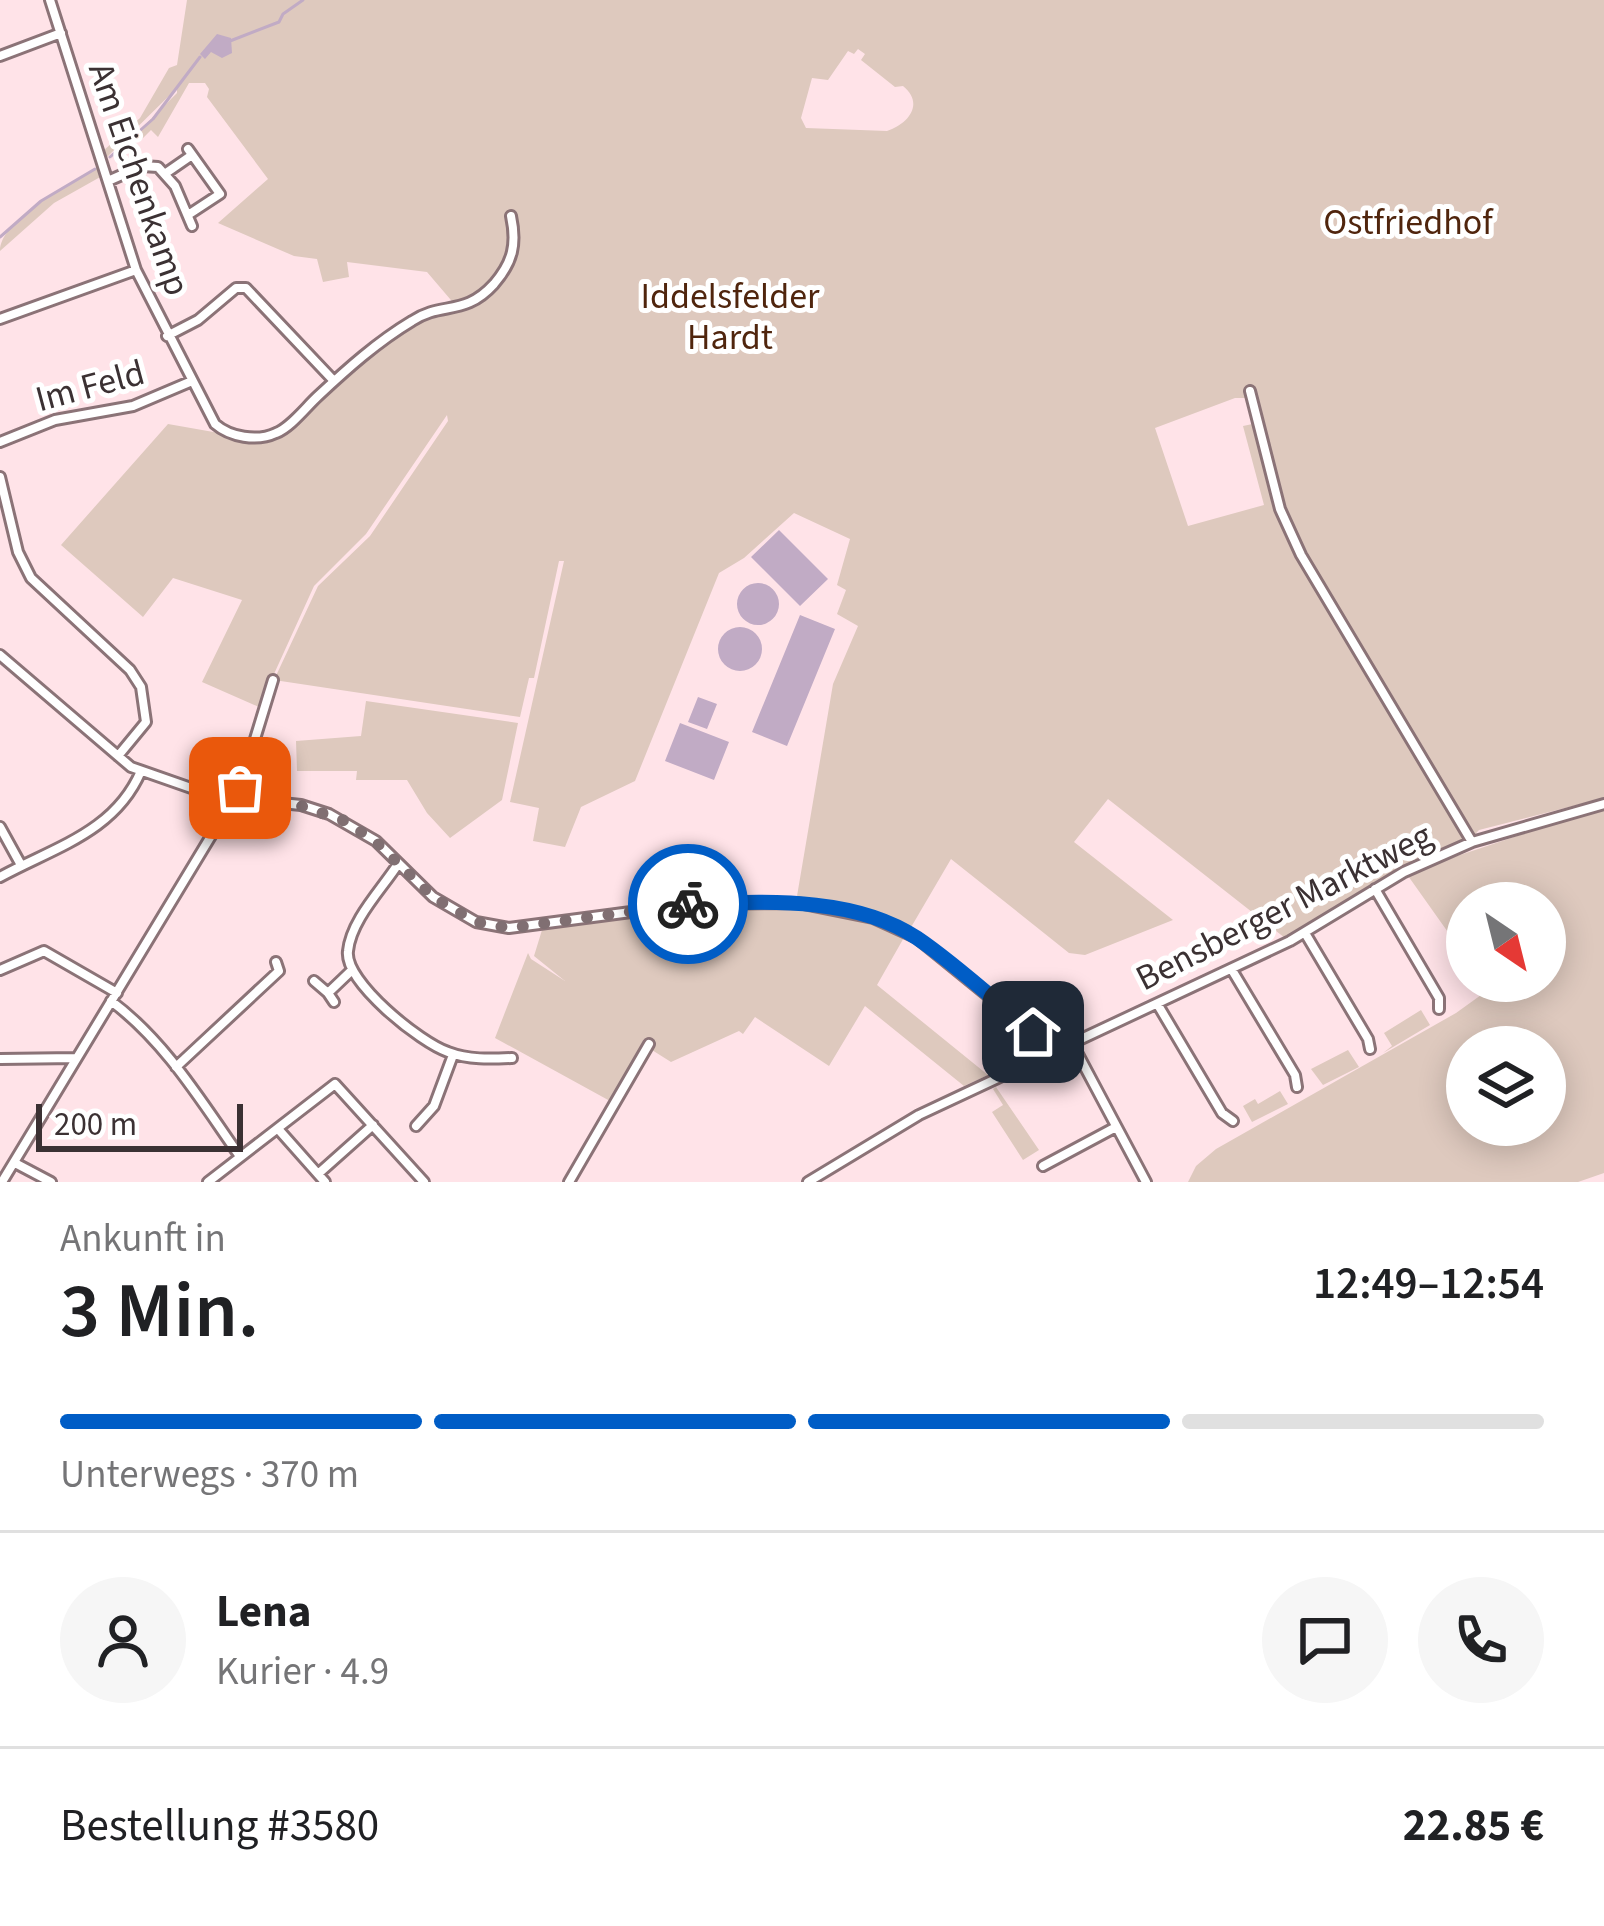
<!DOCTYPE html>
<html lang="de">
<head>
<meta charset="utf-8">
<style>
  :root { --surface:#fff; --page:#f6f6f6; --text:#202124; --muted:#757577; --line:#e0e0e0; --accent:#005dc6 }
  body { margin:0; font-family:"Source Sans 3",sans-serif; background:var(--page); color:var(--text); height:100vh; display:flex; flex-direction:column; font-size:45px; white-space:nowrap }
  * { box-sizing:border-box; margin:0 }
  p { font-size:39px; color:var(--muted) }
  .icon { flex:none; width:66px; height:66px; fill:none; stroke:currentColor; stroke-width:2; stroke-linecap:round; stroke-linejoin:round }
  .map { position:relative; height:1182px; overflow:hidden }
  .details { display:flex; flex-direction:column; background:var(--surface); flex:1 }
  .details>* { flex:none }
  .needle { width:78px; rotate:145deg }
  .tools { position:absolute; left:1446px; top:882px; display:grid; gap:24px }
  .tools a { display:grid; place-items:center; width:120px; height:120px; border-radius:50%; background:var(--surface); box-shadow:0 6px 30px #0003; font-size:60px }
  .scale { position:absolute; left:36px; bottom:30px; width:207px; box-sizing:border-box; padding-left:12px; border:6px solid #3b3133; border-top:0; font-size:33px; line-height:42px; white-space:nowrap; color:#3b3133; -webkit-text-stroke:9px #fff; paint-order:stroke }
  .pin { position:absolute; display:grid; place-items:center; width:102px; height:102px; color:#fff; margin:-51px; border-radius:24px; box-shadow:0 6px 18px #0006 }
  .courier { position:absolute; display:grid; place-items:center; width:120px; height:120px; margin:-60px; border:9px solid #005dc6; border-radius:50%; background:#fff; color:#222; box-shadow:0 3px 15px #0007 }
  .head em { font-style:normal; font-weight:600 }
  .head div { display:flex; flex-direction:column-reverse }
  .head { display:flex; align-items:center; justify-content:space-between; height:204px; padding:0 60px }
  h1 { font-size:78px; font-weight:600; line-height:90px }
  .bar { display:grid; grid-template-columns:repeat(4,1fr); gap:18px 12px; align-content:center; height:144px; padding:0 60px }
  .bar i { height:15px; border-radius:9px; background:var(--line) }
  .bar .current { background:var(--accent) }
  .bar p { grid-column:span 4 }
  .line { display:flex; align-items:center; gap:30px; padding:0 60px; border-top:3px solid var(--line) }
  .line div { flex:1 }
  .round { display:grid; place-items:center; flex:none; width:126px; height:126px; border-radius:63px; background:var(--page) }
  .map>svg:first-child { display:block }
</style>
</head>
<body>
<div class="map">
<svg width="1604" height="1182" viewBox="0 0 1604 1182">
  <rect width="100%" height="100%" fill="#ffe3e8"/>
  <path fill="#dec9be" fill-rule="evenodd" d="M187,0H1604V798L1479,830L1469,841L1353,896L1285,938L1108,799L1074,842L1173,920L1085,955L1069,953L951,859L910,929L876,915L796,902L833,684L858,626L837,614L846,590L837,585L850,539L794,513L744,558L719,573L635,781L581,807L565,847L533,841L539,808L510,802L564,561H559L534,678H529L520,717L274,680L318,586L370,536L448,421L447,415L366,534L314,586L259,707L202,682L242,600L173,578L143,617L61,545L168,424L271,442L402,327L456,306L427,272L347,262L349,277L323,282L317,259L294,256L218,223L268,179L207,97L209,89L205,83H189L158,137L151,130L141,140L130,141L108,162L177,93V88L105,159L103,151L140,118L169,68L177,65ZM858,49L865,54L861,60L895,87L903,86C925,104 908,124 887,131L806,128L801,118L812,78L828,80L848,51L854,54ZM1235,398H1257L1262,422L1243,426L1264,505L1188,526L1155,428Z
    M99,167L102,176L54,203L0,251C0,219 72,183 99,167Z
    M366,701L518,723L502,800L450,838L427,813L407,780H356L357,771H297L296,741L361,736Z
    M1604,807V1173L1578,1182H1188L1196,1166L1216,1149L1456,1013L1488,990L1483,981H1545V903H1467V959L1406,873ZM1467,1047H1545V1125H1467Z
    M794,907L857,917L906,934L877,985L988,1075L964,1086L865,1006L829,1066L755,1017L743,1034L739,1031L671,1062L644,1045L610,1101L495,1038L528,953L531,959L565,981L534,956L542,930L660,910L684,914L690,908Z
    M1421,1010L1430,1025L1383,1053L1392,1046L1384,1033Z
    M1348,1050L1359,1067L1323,1085L1311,1069Z
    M996,1087L1039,1150L1023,1160L992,1112L1003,1105L993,1089Z
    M1280,1091L1288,1104L1252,1122L1243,1106L1255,1099L1258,1104Z"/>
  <path fill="#c1abc5" d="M217,34L231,38L232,53L222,58L211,52L205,59L200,54Z
    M779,530L828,579L800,606L751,557Z
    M737 604a21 21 0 1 1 42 0a21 21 0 1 1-42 0Z
    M800,615L835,629L787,746L752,732Z
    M718 649a22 22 0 1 1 44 0a22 22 0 1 1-44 0Z
    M698,697L717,704L707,729L688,722Z
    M680,723L729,742L714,780L665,761Z"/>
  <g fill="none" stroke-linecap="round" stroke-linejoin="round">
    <path stroke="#c1abc5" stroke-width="3" d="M230,41L279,22L283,14L303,0
      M110,157L153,119L200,57
      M0,237L41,201L95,169"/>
    <g stroke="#8b7377" stroke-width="14">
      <path id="minor" d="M50,0L136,270L215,424C230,437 257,442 276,433C291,427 306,407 318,396C347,369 377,342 412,321C442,301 464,317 494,284C513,262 517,244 511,216
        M0,56L61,33
        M166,173L192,155
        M108,181L142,166L158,167L175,186L192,226
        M188,215L220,194L188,149
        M0,319L136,270
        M167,336L198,320L236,288H246L334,381
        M1250,391L1280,509L1301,555L1472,842
        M0,442L55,420L133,406L192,381
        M0,477L18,552L31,578L130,670L141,687L146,722L118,756
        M0,655L131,767L214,796L301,805L329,814L376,841L433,897L476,922L509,928L692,904L798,903L873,918L917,938L1056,1051
        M0,827L21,865
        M398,864C382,889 351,920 348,951C344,982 421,1043 448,1052C469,1060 490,1059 512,1058
        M0,877C55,847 115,832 141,771
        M1375,889L1439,998V1009
        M1305,933L1368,1039L1370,1049
        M0,970L44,951L117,993
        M1232,970L1295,1075L1297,1087
        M314,981L328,993
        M111,1001C165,1041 201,1101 239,1155
        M334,1002L328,993L351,971
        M1158,1005L1222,1113L1233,1121
        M1072,1043L1146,1182
        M0,1059L76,1058
        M176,1067L279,971L276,962
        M416,1126L434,1106L453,1055
        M279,1130L325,1182
        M15,1163L51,1182
        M1043,1166L1116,1127
        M318,1174L373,1125
        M2,1182L240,788L273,680
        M208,1182L335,1084L424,1182
        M569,1182L649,1044
        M808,1182L919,1115L1290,941L1404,872L1472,842L1604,804"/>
    </g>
    <use href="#minor" stroke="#fff" stroke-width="8"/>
  </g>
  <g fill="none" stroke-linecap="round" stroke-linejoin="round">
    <path stroke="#806f72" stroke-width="12" stroke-dasharray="0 21.6" d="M240,788L231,800L301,806L345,821L376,842L433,897L476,922L509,928L688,904"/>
    <path stroke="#005dc6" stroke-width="15" d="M688,904C762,902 852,895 917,938C957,965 995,1001 1033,1032"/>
  </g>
  <g text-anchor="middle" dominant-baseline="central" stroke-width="10" stroke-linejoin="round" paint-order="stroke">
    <g font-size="36" fill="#3b3133" stroke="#fff">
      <text transform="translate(139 179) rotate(71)">Am Eichenkamp</text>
      <text transform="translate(90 386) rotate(-15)">Im Feld</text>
      <text transform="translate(1284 907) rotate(-27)">Bensberger Marktweg</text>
    </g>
    <g font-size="36" fill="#50250d" stroke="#fff">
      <text x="1408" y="222">Ostfriedhof</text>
      <text x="730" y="296">Iddelsfelder<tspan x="730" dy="41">Hardt</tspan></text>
    </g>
  </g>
</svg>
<div class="tools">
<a><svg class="needle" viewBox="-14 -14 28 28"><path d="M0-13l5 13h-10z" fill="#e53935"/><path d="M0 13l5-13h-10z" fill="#757577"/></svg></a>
<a><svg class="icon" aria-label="layers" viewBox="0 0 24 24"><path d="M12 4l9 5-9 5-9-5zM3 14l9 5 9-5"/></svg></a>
</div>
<div class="scale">200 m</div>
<div class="pin" style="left:240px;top:788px;background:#ea580c"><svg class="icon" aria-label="bag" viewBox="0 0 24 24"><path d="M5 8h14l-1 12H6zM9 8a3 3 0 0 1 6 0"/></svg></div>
<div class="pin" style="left:1033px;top:1032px;background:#1f2937"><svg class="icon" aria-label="home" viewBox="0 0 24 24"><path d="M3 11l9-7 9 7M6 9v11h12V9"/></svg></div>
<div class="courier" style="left:688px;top:904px"><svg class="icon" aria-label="bike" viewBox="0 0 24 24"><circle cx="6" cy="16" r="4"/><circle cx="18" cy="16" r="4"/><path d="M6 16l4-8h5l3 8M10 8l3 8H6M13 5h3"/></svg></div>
</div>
<section class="details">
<div class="head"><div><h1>3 Min.</h1><p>Ankunft in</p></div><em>12:49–12:54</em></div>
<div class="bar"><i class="current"></i><i class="current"></i><i class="current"></i><i></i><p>Unterwegs · 370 m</p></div>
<div class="line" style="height:216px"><a class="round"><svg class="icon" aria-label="person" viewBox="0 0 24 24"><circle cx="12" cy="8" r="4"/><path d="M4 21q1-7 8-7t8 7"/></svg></a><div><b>Lena</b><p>Kurier · 4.9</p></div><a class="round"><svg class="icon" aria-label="chat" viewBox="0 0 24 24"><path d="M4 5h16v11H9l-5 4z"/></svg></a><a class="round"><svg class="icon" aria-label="phone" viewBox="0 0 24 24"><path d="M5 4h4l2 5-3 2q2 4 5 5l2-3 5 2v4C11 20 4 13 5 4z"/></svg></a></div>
<div class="line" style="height:156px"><div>Bestellung #3580</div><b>22.85 €</b></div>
</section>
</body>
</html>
